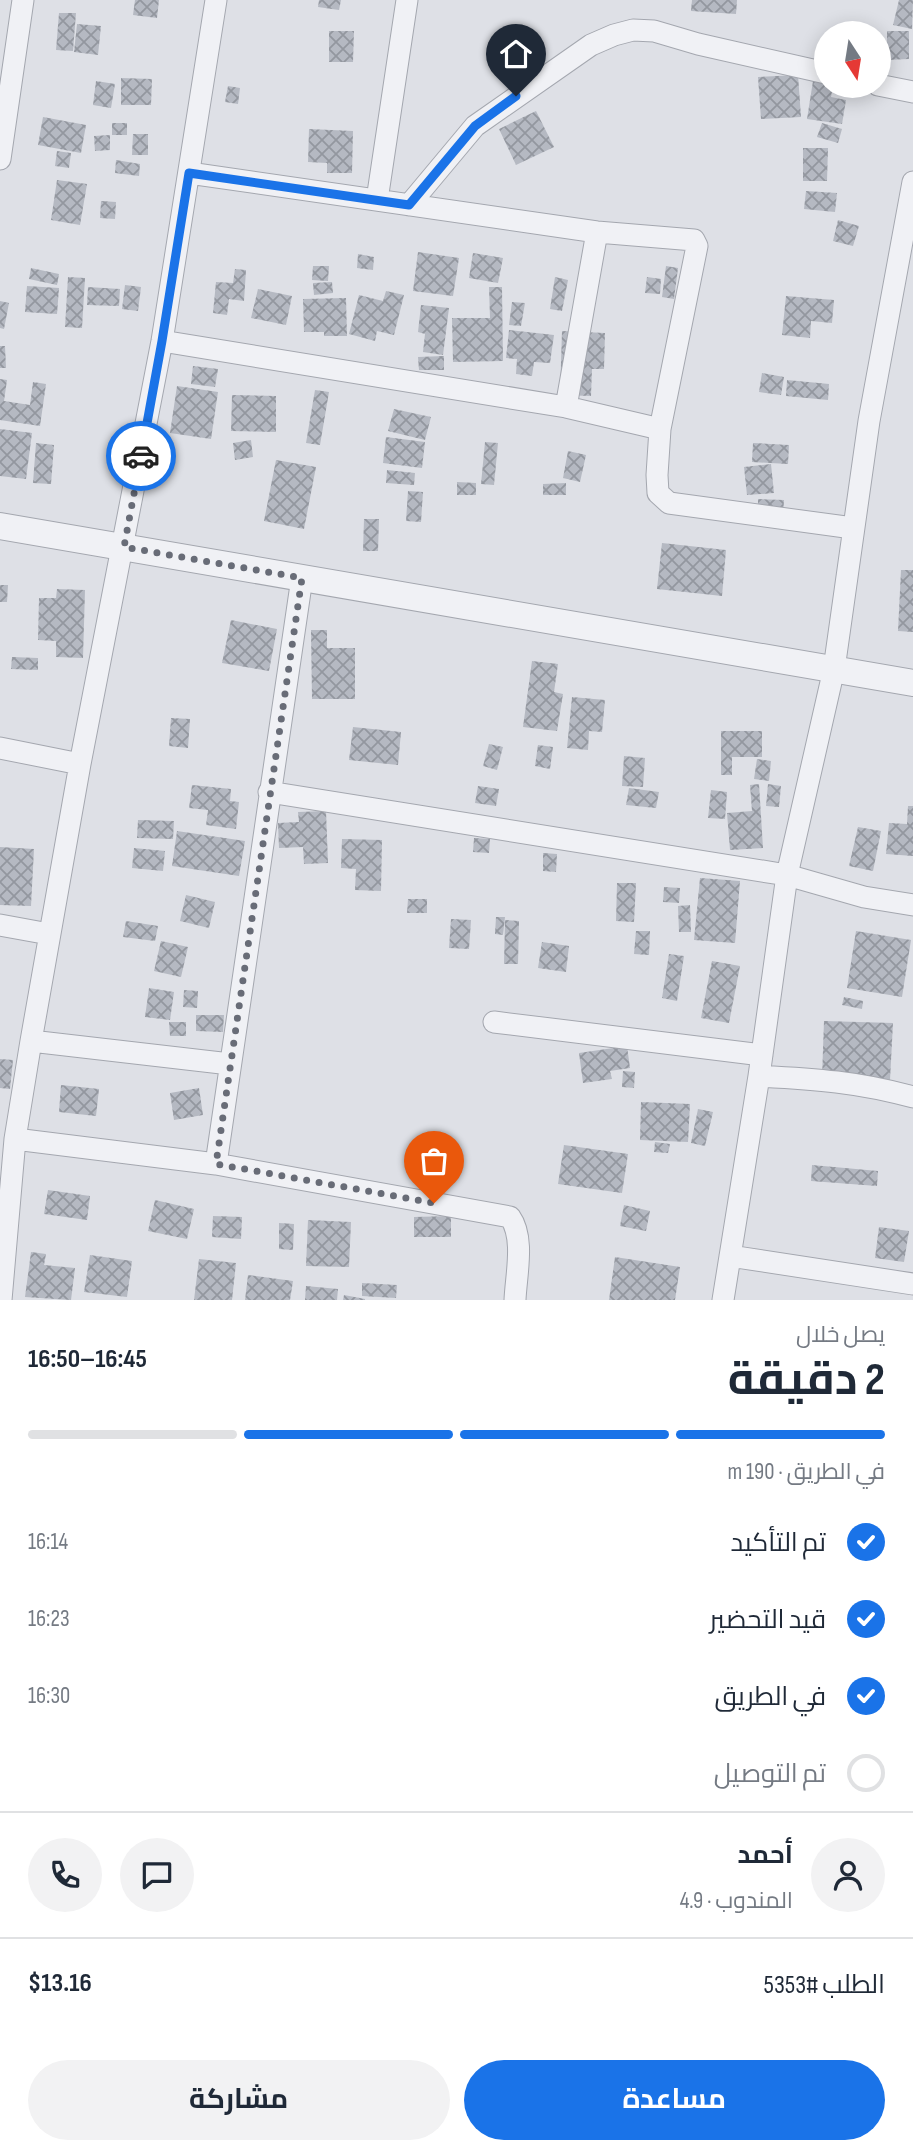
<!DOCTYPE html>
<html lang="ar">
<head>
<meta charset="utf-8">
<style>
  :root { --surface:#fff; --page:#f2f2f3; --text:#1f2937; --muted:#747a83; --line:#e0e1e3; --accent:#1a73e8 }
  body { margin:0; font-family:"Sofia Sans Condensed",Cairo,sans-serif; background:var(--page); color:var(--text); direction:rtl; height:100vh; display:flex; flex-direction:column; font-size:26px; white-space:nowrap }
  * { box-sizing:border-box; margin:0 }
  p { font-size:23px; color:var(--muted) }
  .icon { flex:none; width:38px; height:38px; fill:none; stroke:currentColor; stroke-width:2; stroke-linecap:round; stroke-linejoin:round }
  .map { position:relative; height:1300px; overflow:hidden; direction:ltr }
  .details { display:flex; flex-direction:column; background:var(--surface); flex:1 }
  .details>* { flex:none }
  .needle { width:46px; rotate:168deg }
  .fabs { position:absolute; left:814px; top:21px; display:grid; gap:14px }
  .fabs a { display:grid; place-items:center; width:77px; height:77px; border-radius:50%; background:var(--surface); box-shadow:0 4px 18px #0003; font-size:35px }
  .pin { position:absolute; display:grid; place-items:center; width:60px; height:60px; color:#fff; margin:-72px -30px; border-radius:50% 50% 50% 0; rotate:-45deg; box-shadow:0 0 7px #0007 }
  .pin .icon { rotate:45deg }
  .courier { position:absolute; display:grid; place-items:center; width:70px; height:70px; margin:-35px; border:5px solid #1a73e8; border-radius:50%; background:#fff; color:#222; box-shadow:0 2px 9px #0007 }
  .headline em { font-style:normal; font-weight:700 }
  .headline div { display:flex; flex-direction:column-reverse }
  .headline { display:flex; align-items:center; justify-content:space-between; height:119px; padding:0 28px }
  h1 { font-size:46px; font-weight:700; line-height:52px }
  .bar { display:grid; grid-template-columns:repeat(4,1fr); gap:10px 7px; align-content:center; height:84px; padding:0 28px }
  .bar i { height:9px; border-radius:5px; background:var(--line) }
  .bar .active { background:var(--accent) }
  .bar p { grid-column:span 4 }
  .line { display:flex; align-items:center; gap:18px; padding:0 28px; border-top:2px solid var(--line) }
  .line div { flex:1 }
  .round { display:grid; place-items:center; flex:none; width:74px; height:74px; border-radius:37px; background:var(--page) }
  ol { padding:0 28px; list-style:none }
  li { display:flex; align-items:center; gap:21px; height:77px }
  li p { margin-inline-start:auto }
  li .icon { padding:7px; border-radius:50%; background:var(--accent); color:#fff; stroke-width:4 }
  li:last-child { color:var(--muted) }
  li i { width:38px; height:38px; border:4px solid var(--line); border-radius:50% }
  .primary-button { display:flex; gap:14px; margin-top:auto; padding:14px 28px }
  .primary-button a { flex:1; height:80px; border-radius:42px; background:var(--accent); color:#fff; font-size:28px; font-weight:700; line-height:80px; text-align:center }
  .primary-button a+a { background:var(--page); color:var(--text) }
  .map>svg:first-child { display:block }
</style>
</head>
<body>
<div class="map">
<svg width="913" height="1300" viewBox="0 0 913 1300">
  <defs>
    <pattern id="building-cross-hatch" width="8" height="8" patternUnits="userSpaceOnUse" patternTransform="scale(1.75)"><rect width="8" height="8" fill="#b5b9c2"/><path d="M0 0l8 8M0 8l8-8" fill="none" stroke="#93979f"/></pattern>
  </defs>
  <rect width="100%" height="100%" fill="#dee0e6"/>
  <path fill="url(#building-cross-hatch)" d="M135,0H159L157,18L133,15Z
    M319,0H341L339,10L318,7Z
    M692,0H737L736,14L691,11Z
    M899,0H913L912,29L893,25Z
    M59,13H76L73,51L56,50Z
    M77,24L101,26L98,55L74,52Z
    M329,31H354L353,62H329Z
    M887,31H909V59L887,60Z
    M798,75L801,117L761,119L758,77Z
    M121,78L152,79L151,105H121Z
    M96,81L115,84L111,108L93,105Z
    M813,81L833,86L831,97L846,100L842,124L807,119Z
    M228,86L240,88L238,104L225,102Z
    M536,111L554,147L516,165L499,129Z
    M43,117L86,125L81,153L38,145Z
    M112,123H127V135H112Z
    M822,123L842,129L838,143L817,137Z
    M309,129L353,131L352,173H327V163L308,162Z
    M133,134H148V155H132Z
    M110,135V150L95,151L94,136Z
    M803,148H828L827,181H803Z
    M57,151L71,153L69,168L55,166Z
    M116,160L140,164L139,176L115,173Z
    M57,180L87,184L80,225L51,220Z
    M806,191L837,193L835,212L804,209Z
    M101,201L116,202L115,219L100,218Z
    M838,220L859,226L853,246L833,241Z
    M418,252L459,258L453,296L413,291Z
    M473,253L503,258L498,283L469,278Z
    M358,254L374,257L373,270L357,268Z
    M313,266H329L328,281L312,280Z
    M666,266L678,268L674,299L662,297Z
    M31,268L59,274L57,285L29,279Z
    M235,269L246,270L244,301L229,299L227,315L213,313L216,282L233,283Z
    M68,277L85,278L82,328L65,327Z
    M555,277L568,280L562,311L550,309Z
    M647,277L661,279L660,294L645,293Z
    M332,282L333,293L314,295L313,283Z
    M125,285L141,287L138,311L122,309Z
    M27,286L59,288L57,314L25,312Z
    M88,287L120,289L119,306L87,305Z
    M489,287H502L503,361L453,362L452,318H490Z
    M258,289L292,296L286,325L251,318Z
    M386,291L404,295L394,335L377,331L375,341L349,334L359,295L383,301Z
    M786,296L834,300L832,323L811,321L810,338L782,335Z
    M346,298L347,336H324V332H304L303,299Z
    M0,301L9,303L4,329L0,328Z
    M512,302L525,303L521,326L509,325Z
    M421,305L449,308L443,355L423,352L425,334L418,332Z
    M509,330L554,335L550,363L534,362L532,376L516,374L517,359L506,358Z
    M562,331L605,333L604,369H592L591,396L560,395Z
    M0,346H5L6,368H0Z
    M444,356V370H419L418,357Z
    M193,366L218,369L215,387L191,384Z
    M762,373L784,377L781,395L759,392Z
    M0,379L7,380L4,401L30,405L33,382L46,384L40,426L0,420Z
    M787,380L829,384L828,400L786,396Z
    M177,386L218,392L211,439L170,433Z
    M315,390L329,392L320,445L306,443Z
    M232,395L276,396V432L231,431Z
    M394,409L431,417L425,440L388,431Z
    M0,429L32,433L26,479L0,476Z
    M386,437L425,442L422,468L383,463Z
    M251,440L253,457L235,460L233,443Z
    M485,442L498,443L494,485L481,484Z
    M36,443L54,445L51,484L33,483Z
    M753,443L789,445L788,464L752,462Z
    M568,451L586,455L580,482L563,478Z
    M276,460L316,467L304,529L264,521Z
    M771,464L774,493L747,495L744,467Z
    M387,470L415,473L414,485L386,483Z
    M457,482L476,483V495H457Z
    M566,483V495H543V484Z
    M408,491L423,492L421,522L406,521Z
    M758,499L784,500L783,516L758,515Z
    M364,519H379L378,551H363Z
    M662,543L726,550L722,596L657,589Z
    M901,570H913V632L898,631Z
    M0,585H8L7,602H0Z
    M57,589L85,590L83,658L56,657V641L38,640L39,598H56Z
    M231,620L277,629L269,671L222,663Z
    M311,630H327V648H355V699H312Z
    M12,657L38,658V670L11,669Z
    M532,661L558,664L554,692L563,694L557,731L523,727Z
    M572,697L605,700L602,732L589,731L588,750L567,748Z
    M171,718L190,719L188,748L169,746Z
    M353,727L401,732L398,765L349,760Z
    M721,731H762V757H732V775H721Z
    M489,744L503,747L497,770L483,766Z
    M538,745L553,747L550,769L535,766Z
    M624,756L645,758L643,787L622,786Z
    M757,759L771,761L769,781L754,779Z
    M759,784L763,848L730,850L727,813L752,811L750,785Z
    M768,784L781,786L779,807L766,806Z
    M192,785L231,789L230,801L239,802L236,829L206,825L208,810L189,808Z
    M478,786L499,789L496,806L475,803Z
    M629,788L659,792L656,808L626,805Z
    M711,790L727,792L725,819L708,818Z
    M908,806H913V856L886,854L889,823L907,824Z
    M326,811L328,863L304,864L303,847L279,848L278,823L299,822L298,812Z
    M138,820L174,821L173,839L137,838Z
    M858,827L881,831L873,871L849,866Z
    M177,831L245,841L239,876L172,866Z
    M474,838L490,839L489,853L473,852Z
    M342,839L382,840L381,891L355,890L356,869L341,868Z
    M0,847L34,849L31,906L0,905Z
    M134,848L165,851L163,871L132,868Z
    M543,853L557,854L556,872L543,871Z
    M700,878L740,881L735,943L694,940Z
    M617,883H636L634,922L616,921Z
    M664,887L680,888L679,903L663,902Z
    M186,895L215,902L209,928L180,921Z
    M408,899H427V913H407Z
    M690,905L691,932H679L678,906Z
    M496,917H505L503,935L495,934Z
    M451,919L471,920L469,949L449,948Z
    M505,920L519,921L518,964H504Z
    M126,921L158,926L155,941L123,937Z
    M636,931H650L649,955L634,954Z
    M856,931L911,940L902,997L847,988Z
    M161,941L188,947L181,977L154,971Z
    M542,942L569,946L566,972L538,968Z
    M669,954L684,956L677,1001L662,998Z
    M712,961L740,966L729,1023L701,1018Z
    M149,988L174,992L170,1020L145,1017Z
    M184,990L198,991L197,1008L183,1007Z
    M844,997L863,1001L862,1009L842,1005Z
    M196,1015H224L223,1032L196,1031Z
    M824,1021L893,1023L890,1080L822,1078Z
    M169,1022H186V1036H170Z
    M627,1046L630,1068L610,1071L612,1079L583,1083L579,1053Z
    M0,1059L13,1060L10,1089L0,1088Z
    M623,1071L635,1072L634,1088L622,1087Z
    M61,1085L99,1089L96,1116L59,1112Z
    M199,1088L203,1115L174,1120L170,1093Z
    M641,1102L690,1104L688,1142L640,1140Z
    M698,1109L713,1112L705,1146L691,1143Z
    M655,1142L670,1144L668,1153L654,1152Z
    M564,1145L628,1154L622,1193L558,1184Z
    M812,1165L878,1171L877,1186L811,1181Z
    M48,1190L90,1196L87,1220L44,1214Z
    M155,1200L194,1209L187,1239L148,1231Z
    M624,1205L650,1211L646,1231L620,1226Z
    M213,1216L242,1217L241,1239L212,1237Z
    M451,1216V1237H414V1217Z
    M308,1220L351,1222L349,1267L306,1266Z
    M279,1223L294,1224L293,1250L279,1249Z
    M879,1227L909,1231L904,1262L875,1258Z
    M31,1252L46,1254L44,1265L75,1268L71,1300L25,1297Z
    M90,1255L132,1261L127,1297L84,1292Z
    M615,1257L680,1267L675,1300H609Z
    M199,1259L236,1263L232,1300H194Z
    M248,1275L293,1281L290,1300H245Z
    M362,1283L397,1285L396,1298L362,1296Z
    M306,1286L338,1289L337,1300H305Z
    M344,1295L365,1299V1300H343Z"/>
  <g fill="none" stroke-linecap="round" stroke-linejoin="round">
    <g stroke="#a4a7af" stroke-width="23">
      <path id="minor" d="M878,85L913,92
        M0,159L23,0
        M189,173L597,232L694,240L697,246L660,429
        M377,200L407,0
        M409,205L475,126L591,45L614,35L633,30L654,31L698,44L826,73
        M162,341L566,407L660,429L657,475L658,493L669,503L853,528
        M566,407L597,232
        M0,748L80,764
        M269,792L787,875L864,897L913,905
        M0,925L49,934
        M494,1022L762,1055
        M31,1041L230,1064
        M759,1076C815,1079 859,1082 913,1097
        M15,1139L216,1164L510,1217C525,1238 516,1275 515,1300
        M216,1164L302,578
        M730,1256L913,1284
        M1,1300L15,1139L31,1041L80,764L162,341L216,0
        M723,1300L759,1076L787,875L834,669L869,421L913,182"/>
    </g>
    <g stroke="#a4a7af" stroke-width="28">
      <path id="tertiary" d="M0,526L913,683"/>
    </g>
    <use href="#minor" stroke="#f0f1f5" stroke-width="21"/>
    <use href="#tertiary" stroke="#f0f1f5" stroke-width="26"/>
  </g>
  <g fill="none" stroke-linecap="round" stroke-linejoin="round">
    <path stroke="#686c77" stroke-width="7" stroke-dasharray="0 12.6" d="M141,456L124,547L302,578L216,1164L434,1203"/>
    <path stroke="#1a73e8" stroke-width="9" d="M141,456L162,341L189,173L409,205L475,126L516,96"/>
  </g>
</svg>
<div class="fabs">
<a><svg class="needle" viewBox="-14 -14 28 28"><path d="M0-13l5 13h-10z" fill="#e53935"/><path d="M0 13l5-13h-10z" fill="#747a83"/></svg></a>
</div>
<div class="pin" style="left:434px;top:1203px;background:#ea580c"><svg class="icon" aria-label="bag" viewBox="0 0 24 24"><path d="M5 8h14l-1 12H6zM9 8a3 3 0 0 1 6 0"/></svg></div>
<div class="pin" style="left:516px;top:96px;background:#1f2937"><svg class="icon" aria-label="home" viewBox="0 0 24 24"><path d="M3 11l9-7 9 7M6 9v11h12V9"/></svg></div>
<div class="courier" style="left:141px;top:456px"><svg class="icon" aria-label="car" viewBox="0 0 24 24"><path d="M5 17H2v-5l4-1 3-4h7l3 4 3 1v5h-3M9 17h6M6 11h13"/><circle cx="7" cy="17" r="2"/><circle cx="17" cy="17" r="2"/></svg></div>
</div>
<section class="details">
<div class="headline"><div><h1>2 دقيقة</h1><p>يصل خلال</p></div><em>16:45–16:50</em></div>
<div class="bar"><i class="active"></i><i class="active"></i><i class="active"></i><i></i><p>في الطريق · 190 m</p></div>
<ol>
<li><svg class="icon" aria-label="check" viewBox="0 0 24 24"><path d="M5 12l5 5 9-10"/></svg>تم التأكيد<p>16:14</p></li>
<li><svg class="icon" aria-label="check" viewBox="0 0 24 24"><path d="M5 12l5 5 9-10"/></svg>قيد التحضير<p>16:23</p></li>
<li><svg class="icon" aria-label="check" viewBox="0 0 24 24"><path d="M5 12l5 5 9-10"/></svg>في الطريق<p>16:30</p></li>
<li><i></i>تم التوصيل</li>
</ol>
<div class="line" style="height:126px"><a class="round"><svg class="icon" aria-label="person" viewBox="0 0 24 24"><circle cx="12" cy="8" r="4"/><path d="M4 21q1-7 8-7t8 7"/></svg></a><div><b>أحمد</b><p>المندوب · 4.9</p></div><a class="round"><svg class="icon" aria-label="chat" viewBox="0 0 24 24"><path d="M4 5h16v11H9l-5 4z"/></svg></a><a class="round"><svg class="icon" aria-label="phone" viewBox="0 0 24 24"><path d="M5 4h4l2 5-3 2q2 4 5 5l2-3 5 2v4C11 20 4 13 5 4z"/></svg></a></div>
<div class="line" style="height:91px"><div>الطلب #5353</div><b>$13.16</b></div>
<div class="primary-button"><a>مساعدة</a><a>مشاركة</a></div>
</section>
</body>
</html>
